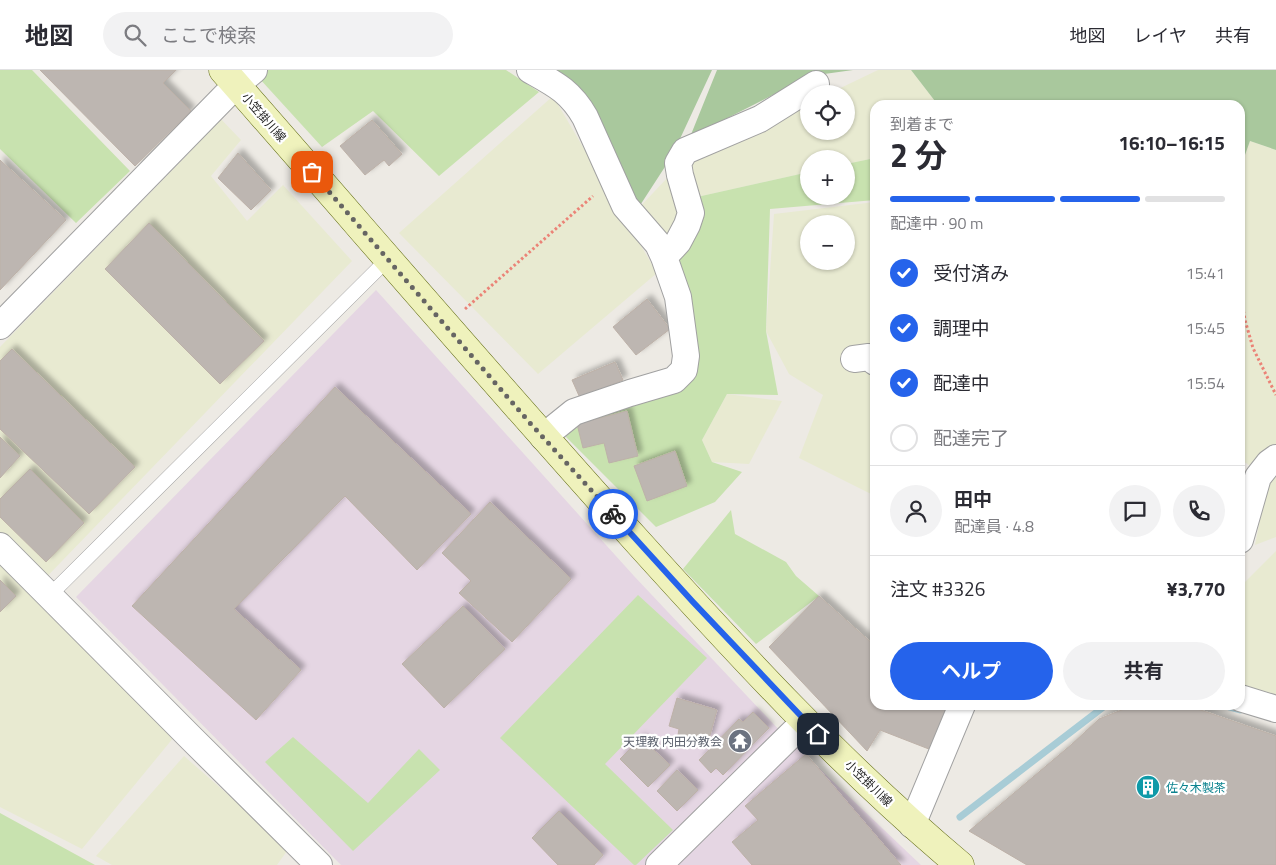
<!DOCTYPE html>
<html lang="ja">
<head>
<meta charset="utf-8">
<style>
  :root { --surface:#fff; --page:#f2f2f3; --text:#2b2b33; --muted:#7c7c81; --line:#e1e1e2; --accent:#2563eb }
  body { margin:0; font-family:"Titillium Web","Noto Sans JP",sans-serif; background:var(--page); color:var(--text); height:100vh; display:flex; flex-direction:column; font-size:19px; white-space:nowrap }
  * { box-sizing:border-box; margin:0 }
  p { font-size:16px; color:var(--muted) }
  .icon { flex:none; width:28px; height:28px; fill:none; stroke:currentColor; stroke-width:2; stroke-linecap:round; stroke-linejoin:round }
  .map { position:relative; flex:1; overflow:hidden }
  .details { position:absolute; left:870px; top:30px; width:375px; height:610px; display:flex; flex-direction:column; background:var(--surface); border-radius:15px; box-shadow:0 1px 4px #0004 }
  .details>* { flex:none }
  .controls { position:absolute; left:800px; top:15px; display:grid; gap:10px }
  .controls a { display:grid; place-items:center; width:55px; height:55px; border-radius:50%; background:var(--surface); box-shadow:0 1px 4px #0004; font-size:25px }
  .pin { position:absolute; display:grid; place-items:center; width:42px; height:42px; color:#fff; margin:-21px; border-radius:10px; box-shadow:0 2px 8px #0006 }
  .courier { position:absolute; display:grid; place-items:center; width:50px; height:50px; margin:-25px; border:4px solid #2563eb; border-radius:50%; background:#fff; color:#222; box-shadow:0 1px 6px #0007 }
  .overview em { font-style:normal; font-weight:700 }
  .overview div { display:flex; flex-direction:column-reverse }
  .overview { display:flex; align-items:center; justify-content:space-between; height:85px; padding:0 20px }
  h1 { font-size:32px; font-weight:700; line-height:38px }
  .bar { display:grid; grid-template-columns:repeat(4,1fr); gap:8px 5px; align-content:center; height:60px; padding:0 20px }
  .bar i { height:6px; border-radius:4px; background:var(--line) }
  .bar .active { background:var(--accent) }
  .bar p { grid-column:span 4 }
  .line { display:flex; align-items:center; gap:12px; padding:0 20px; border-top:1px solid var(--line) }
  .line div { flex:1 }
  .round { display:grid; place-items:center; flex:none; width:52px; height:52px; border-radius:26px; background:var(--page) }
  ol { padding:0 20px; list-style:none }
  li { display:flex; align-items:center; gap:15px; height:55px }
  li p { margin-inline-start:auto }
  li .icon { padding:5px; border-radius:50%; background:var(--accent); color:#fff; stroke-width:4 }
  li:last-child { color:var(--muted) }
  li i { width:28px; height:28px; border:2px solid var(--line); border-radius:50% }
  .action { display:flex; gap:10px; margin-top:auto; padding:10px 20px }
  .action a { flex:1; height:58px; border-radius:30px; background:var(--accent); color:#fff; font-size:20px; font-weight:700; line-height:58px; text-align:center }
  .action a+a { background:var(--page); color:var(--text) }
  header { display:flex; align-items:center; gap:30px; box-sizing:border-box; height:70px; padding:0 25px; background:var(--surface); border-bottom:1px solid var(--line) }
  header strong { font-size:24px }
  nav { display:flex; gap:28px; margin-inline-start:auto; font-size:18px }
  .search { width:350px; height:45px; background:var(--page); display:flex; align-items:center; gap:12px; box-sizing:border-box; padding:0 18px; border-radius:28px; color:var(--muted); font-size:19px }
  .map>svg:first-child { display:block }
</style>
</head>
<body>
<header>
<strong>地図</strong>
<div class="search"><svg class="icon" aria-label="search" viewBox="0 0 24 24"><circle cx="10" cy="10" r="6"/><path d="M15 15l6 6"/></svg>ここで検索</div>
<nav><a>地図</a><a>レイヤ</a><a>共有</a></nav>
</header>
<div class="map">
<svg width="1276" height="795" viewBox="0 0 1276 795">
  <defs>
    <filter id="shadow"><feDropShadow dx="4.5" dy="-4.5" stdDeviation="2.5" flood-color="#0004"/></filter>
  </defs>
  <rect width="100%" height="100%" fill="#edeae4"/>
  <path fill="#e5d6e3" d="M376,220L634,506L782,663L921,795H341L76,527Z"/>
  <path fill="#e8ead1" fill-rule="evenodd" d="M878,0H911L938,35H875V88L846,94V89H809V102L697,127L670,174L637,140L686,88L809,33V61H846V24H828Z
    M553,26L657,203L538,304L399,163Z
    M218,46L241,70L211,106L247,151L283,115L352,191L33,521L174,667L82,779L0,737V277L190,82Z
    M1250,71L1276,80V467L1255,475L1268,408L1240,389V99Z
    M875,132V426L799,388L823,325L789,304L766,261L774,144ZM809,154H846V191H809Z
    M727,324L782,331L749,394L712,392L702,370Z
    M1276,481V628L1240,617V517Z
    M184,686L289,778L277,795H112L96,786Z"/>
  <path fill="#c8e2af" d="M0,0H32L130,101L76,153L0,79Z
    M268,0H506L539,22L439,106L373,41L322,77L259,8Z
    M875,88V130L770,139L766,261L778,325L727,324L702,370L712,392L742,402L715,432L656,457L564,365L589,351L679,319L677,186L697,127L809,102V126H846V94Z
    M731,440L735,464L786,492L796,506L819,526L756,574L683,499Z
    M638,525L707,588L605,694L673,760L636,795H634L500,668Z
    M293,667L368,733L419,679L440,700L353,781L265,692Z
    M0,743L95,795H0Z"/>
  <path fill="#a9c89d" d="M541,0H712L672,86L637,140Z
    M717,0H853L810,6L690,67Z
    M911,0H1276V80L1250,71L1240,99V35H938Z"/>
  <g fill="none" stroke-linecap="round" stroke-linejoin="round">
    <path stroke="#a8ccd6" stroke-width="7" d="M1222,635L1240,640
      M960,747L1106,635"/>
  </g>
  <path fill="#bdb6b1" stroke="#bdb1a8" filter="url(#shadow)" d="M40,0H176L163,13L191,41L135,96Z
    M372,50L402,84L389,96L384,90L365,105L340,76Z
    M238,83L271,120L251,140L218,108Z
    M0,90L66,150L0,220Z
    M149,153L264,271L220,314L105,199Z
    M647,229L670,259L636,285L613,257Z
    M12,279L135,397L89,444L0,359V291Z
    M615,292L623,310L580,328L572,310Z
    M335,317L471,444L417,500L345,426L234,539L301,600L256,650L132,536Z
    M627,341L638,386L609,393L604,373L583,378L577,354Z
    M0,367L20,386L0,408Z
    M675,381L687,416L647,431L634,396Z
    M30,399L84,453L46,492L0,447V429Z
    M490,432L571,509L512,572L459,523L471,511L442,483Z
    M0,510L16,526L0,542Z
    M819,526L874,575L875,574V635H952L934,681L880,660L867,681L769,577Z
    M463,536L505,579L444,638L402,594Z
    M677,628L717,640L709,669L704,668L702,677L681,671L683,666L678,665L679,659L669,656Z
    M1134,635H1186L1276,666V795H1027L969,761L1072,674L1099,649Z
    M753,642L769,658L723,705L716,698L711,703L699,690L739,649L743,652Z
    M641,668L670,695L648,717L620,689Z
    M806,684L901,795H752L732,772L758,750L745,736Z
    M677,700L698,720L677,741L657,721Z
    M559,741L603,785L594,795H558L532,768Z"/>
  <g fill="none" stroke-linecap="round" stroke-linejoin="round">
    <g stroke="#a1a1a1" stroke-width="15">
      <path id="lane" d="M50,525L388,189"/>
    </g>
    <g stroke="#a1a1a1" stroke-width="28">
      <path id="street" d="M530,0C555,14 570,21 585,47L625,136L658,174L664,187L678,227L686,286L684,300L674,310L630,323L574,342L543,367
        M664,187L678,172L687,155L691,143L680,105L678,93L685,81L760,49L816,14
        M0,256L236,15L254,0
        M854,289L869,287L875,292
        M1240,470L1258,407L1269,393L1276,388
        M0,476L192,669L319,795
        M1240,628L1276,639
        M912,755L962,635
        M659,795L805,651"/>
    </g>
    <g stroke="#5e6810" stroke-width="29">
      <path id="secondary" d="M223,0C361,157 497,316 637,471C739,584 843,697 960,795"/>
    </g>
    <path stroke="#eb8377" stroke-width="3" stroke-dasharray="2.5 2.5" stroke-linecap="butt" d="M1240,221L1245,250L1253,278L1276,325
      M465,239L593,126"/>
    <use href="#lane" stroke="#fff" stroke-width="14"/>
    <use href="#street" stroke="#fff" stroke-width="26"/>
    <use href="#secondary" stroke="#eff2bc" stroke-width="28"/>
  </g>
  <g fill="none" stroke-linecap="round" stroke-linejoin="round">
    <path stroke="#666563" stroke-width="5" stroke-dasharray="0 9" d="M312,102L530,353L613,444"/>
    <path stroke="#2563eb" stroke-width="6" d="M613,444L693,532L818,664"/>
  </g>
  <defs>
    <g id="temple-disc" transform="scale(1.25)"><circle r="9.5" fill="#6b7280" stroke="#fff"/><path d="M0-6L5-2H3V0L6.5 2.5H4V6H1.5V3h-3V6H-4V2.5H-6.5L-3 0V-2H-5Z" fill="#fff"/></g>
    <g id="building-disc" transform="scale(1.25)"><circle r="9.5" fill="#0f9aa8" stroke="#fff"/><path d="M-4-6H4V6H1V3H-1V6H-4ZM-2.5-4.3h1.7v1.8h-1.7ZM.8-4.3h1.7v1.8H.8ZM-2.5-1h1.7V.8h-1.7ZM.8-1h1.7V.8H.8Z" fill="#fff"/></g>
  </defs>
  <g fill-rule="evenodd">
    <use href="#temple-disc" x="740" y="671"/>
    <use href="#building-disc" x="1148" y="717"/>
  </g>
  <g text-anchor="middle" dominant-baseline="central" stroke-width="4.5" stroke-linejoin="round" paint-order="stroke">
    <g font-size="12" fill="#1d1d1d" stroke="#fff">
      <text transform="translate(264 47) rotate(49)">小笠掛川線</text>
      <text transform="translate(869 713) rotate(44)">小笠掛川線</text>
    </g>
    <g font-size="12" fill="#5b616d" stroke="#fff" text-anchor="end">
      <text x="722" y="671">天理教 内田分教会</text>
    </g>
    <g font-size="12" fill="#0d838f" stroke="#fff" text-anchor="start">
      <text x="1166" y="717">佐々木製茶</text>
    </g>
  </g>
</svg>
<div class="controls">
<a><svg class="icon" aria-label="locate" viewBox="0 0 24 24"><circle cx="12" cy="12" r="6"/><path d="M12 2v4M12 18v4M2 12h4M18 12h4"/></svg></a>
<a>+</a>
<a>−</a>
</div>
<div class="pin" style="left:312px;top:102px;background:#ea580c"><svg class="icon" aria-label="bag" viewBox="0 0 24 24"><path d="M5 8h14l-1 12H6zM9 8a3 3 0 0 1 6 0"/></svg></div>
<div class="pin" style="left:818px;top:664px;background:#1f2937"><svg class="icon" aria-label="home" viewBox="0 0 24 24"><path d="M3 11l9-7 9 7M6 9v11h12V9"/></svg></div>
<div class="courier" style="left:613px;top:444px"><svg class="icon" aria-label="bike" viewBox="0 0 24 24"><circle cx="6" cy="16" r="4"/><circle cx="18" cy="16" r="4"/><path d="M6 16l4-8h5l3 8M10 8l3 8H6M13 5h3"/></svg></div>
<section class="details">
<div class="overview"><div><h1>2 分</h1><p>到着まで</p></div><em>16:10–16:15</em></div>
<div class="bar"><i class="active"></i><i class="active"></i><i class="active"></i><i></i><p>配達中 · 90 m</p></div>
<ol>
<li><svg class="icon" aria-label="check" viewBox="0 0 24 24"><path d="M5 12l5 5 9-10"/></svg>受付済み<p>15:41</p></li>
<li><svg class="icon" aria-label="check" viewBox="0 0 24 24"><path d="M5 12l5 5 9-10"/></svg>調理中<p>15:45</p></li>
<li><svg class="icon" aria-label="check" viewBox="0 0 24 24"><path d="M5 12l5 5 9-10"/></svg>配達中<p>15:54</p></li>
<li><i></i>配達完了</li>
</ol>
<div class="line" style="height:90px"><a class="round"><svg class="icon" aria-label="person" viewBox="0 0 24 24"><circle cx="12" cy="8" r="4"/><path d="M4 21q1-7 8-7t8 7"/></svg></a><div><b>田中</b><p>配達員 · 4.8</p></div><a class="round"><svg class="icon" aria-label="chat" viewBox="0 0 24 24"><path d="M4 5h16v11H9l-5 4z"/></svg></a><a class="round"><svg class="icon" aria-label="phone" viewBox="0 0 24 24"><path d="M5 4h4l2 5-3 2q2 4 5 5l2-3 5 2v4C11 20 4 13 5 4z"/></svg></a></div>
<div class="line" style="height:65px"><div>注文 #3326</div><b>¥3,770</b></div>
<div class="action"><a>ヘルプ</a><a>共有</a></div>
</section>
</div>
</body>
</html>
